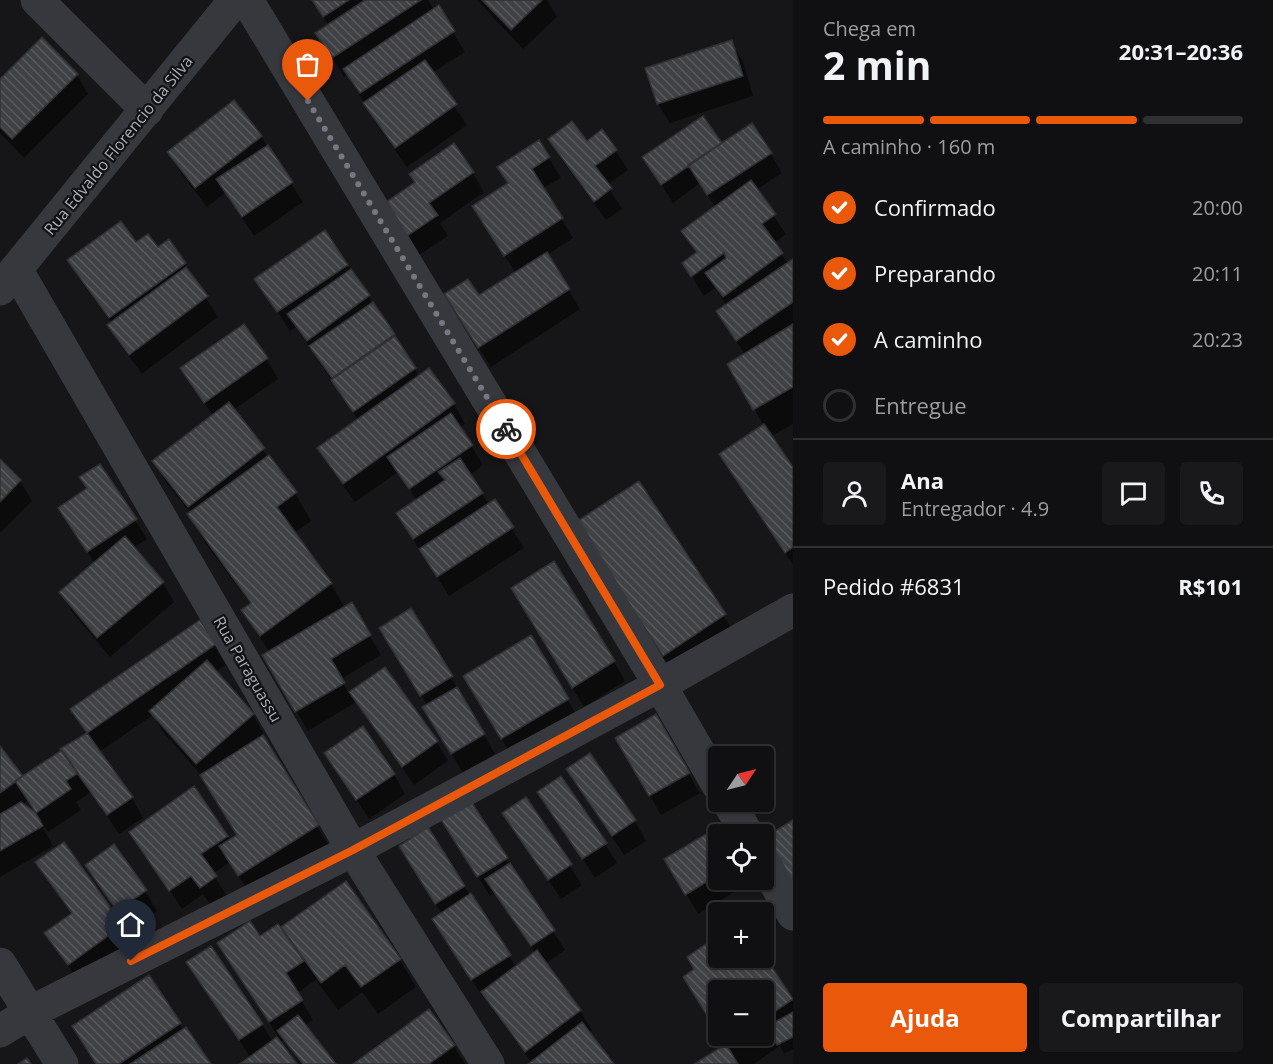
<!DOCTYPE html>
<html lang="pt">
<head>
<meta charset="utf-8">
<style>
  :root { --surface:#101012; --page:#19191b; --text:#f1f3f6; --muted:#9c9d9f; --line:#303032; --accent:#ea580c }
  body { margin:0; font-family:"Open Sans",sans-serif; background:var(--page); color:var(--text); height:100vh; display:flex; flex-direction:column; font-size:22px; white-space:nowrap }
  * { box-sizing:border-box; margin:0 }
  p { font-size:20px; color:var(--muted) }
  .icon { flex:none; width:33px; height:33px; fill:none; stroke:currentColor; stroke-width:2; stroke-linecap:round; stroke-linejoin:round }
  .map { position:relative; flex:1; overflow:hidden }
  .details { display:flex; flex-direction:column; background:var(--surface); width:480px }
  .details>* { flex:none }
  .needle { width:39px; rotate:55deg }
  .buttons { position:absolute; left:708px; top:746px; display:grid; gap:12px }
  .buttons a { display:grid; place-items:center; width:66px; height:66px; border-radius:6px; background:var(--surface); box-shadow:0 2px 4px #0004,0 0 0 2px var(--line); font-size:30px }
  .pin { position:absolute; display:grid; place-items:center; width:51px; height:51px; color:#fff; margin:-62px -26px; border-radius:50% 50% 50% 0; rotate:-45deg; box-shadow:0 0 6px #0007 }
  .pin .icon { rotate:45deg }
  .courier { position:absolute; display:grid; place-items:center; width:60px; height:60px; margin:-30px; border:4px solid #ea580c; border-radius:50%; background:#fff; color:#222; box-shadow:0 2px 8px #0007 }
  .summary em { font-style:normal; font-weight:700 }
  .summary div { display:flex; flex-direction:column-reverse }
  .summary { display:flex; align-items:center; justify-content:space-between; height:102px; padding:0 30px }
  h1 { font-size:39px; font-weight:700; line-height:45px }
  .bar { display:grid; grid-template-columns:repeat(4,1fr); gap:9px 6px; align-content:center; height:72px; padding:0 30px }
  .bar i { height:8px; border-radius:4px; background:var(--line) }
  .bar .on { background:var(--accent) }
  .bar p { grid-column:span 4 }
  .line { display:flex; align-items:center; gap:15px; padding:0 30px; border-top:2px solid var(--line) }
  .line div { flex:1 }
  .round { display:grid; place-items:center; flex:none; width:63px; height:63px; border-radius:6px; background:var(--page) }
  ol { padding:0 30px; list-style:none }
  li { display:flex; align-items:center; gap:18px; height:66px }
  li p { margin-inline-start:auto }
  li .icon { padding:6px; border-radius:50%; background:var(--accent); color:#fff; stroke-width:4 }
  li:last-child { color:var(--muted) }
  li i { width:33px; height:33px; border:3px solid var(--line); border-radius:50% }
  .primary-button { display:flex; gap:12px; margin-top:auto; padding:12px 30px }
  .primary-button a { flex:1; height:69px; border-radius:6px; background:var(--accent); color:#fff; font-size:24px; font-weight:700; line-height:69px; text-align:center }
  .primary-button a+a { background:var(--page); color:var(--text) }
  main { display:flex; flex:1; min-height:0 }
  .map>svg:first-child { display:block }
</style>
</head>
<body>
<main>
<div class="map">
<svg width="793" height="1064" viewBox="0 0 793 1064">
  <defs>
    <pattern id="building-back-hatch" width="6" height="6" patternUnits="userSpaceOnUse" patternTransform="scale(1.5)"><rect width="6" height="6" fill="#404145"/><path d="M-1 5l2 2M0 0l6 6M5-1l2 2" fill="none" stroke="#595a5e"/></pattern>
  </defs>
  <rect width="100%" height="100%" fill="#161618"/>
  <path fill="#0007" fill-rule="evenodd" d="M312,0H428L434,10L438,8L465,52L432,73L467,125L407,167L376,124L348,74L344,77L317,33L329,26Z
    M477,0H547L557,17L523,49Z
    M731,42L743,62L753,96L670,123L658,104L647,69Z
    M77,75L88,94L24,158L0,133V81Z
    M261,136L303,202L254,236L225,193L207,207L180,172L169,152Z
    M550,139L586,143L616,151L628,170L607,185L622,209L606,220L561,159Z
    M539,142L561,178L543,188L573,238L547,255L580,309L491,367L457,314L478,297L516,273L485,226L509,184Z
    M721,145L771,154L782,173L756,190L786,234L774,243L788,264L793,260V424L771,436L793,469V565L721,455L764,426L729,364L745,355L718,312L727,306L715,288L704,296L684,264L697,254L683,231L716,208L700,183L673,203L644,158Z
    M472,172L484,192L440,223L448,236L419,255L398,224Z
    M136,244L184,263L218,317L142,374L120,345L109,326L112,324L80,280L69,260Z
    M347,265L394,335L419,376L429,370L454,404L465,424L460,428L483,465L470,475L489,505L494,501L524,548L449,596L409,533L417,500L398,472L355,502L330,468L319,448L358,420L296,327L290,331L256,279Z
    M267,359L278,379L233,410L295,493L311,521L294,533L331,584L345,608L351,604L381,655L341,679L349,694L385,669L437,742L448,761L414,785L356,702L308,731L264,656L269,652L243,610L251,605L205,543L189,515L191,514L165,481L154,461L213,416L182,369Z
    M0,462L20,481L32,501L0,533Z
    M639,483L741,643L680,683L594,550Z
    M88,490L135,520L147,539L133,548L163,583L174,602L110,657L72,612L61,592L95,564L60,508Z
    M524,608L614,661L625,681L584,707Z
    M199,622L226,665L215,672L253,715L264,734L262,736L334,854L255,903L230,862L213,874L227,896L212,907L203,894L182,909L131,832L227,836L230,841L238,836L202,776L162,731L153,715L99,752L132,798L143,818L119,834L91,792L76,802L81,810L48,832L45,827L43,828L53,846L0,877V749L23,778L88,735L72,709ZM27,801L37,816L22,805Z
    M392,648L451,677L495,754L463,773L424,708L428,706Z
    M476,696L567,699L579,719L513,758Z
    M656,716L700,793L661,815L617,739Z
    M326,753L394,774L405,794L369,819Z
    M580,789L635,821L646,841L624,855Z
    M539,792L605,844L617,863L595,878Z
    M526,799L582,885L561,899L504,814Z
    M717,829L720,834L718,879H746L749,883L698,914L666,860Z
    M454,839L506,859L565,950L545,964L580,1011L592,1030L589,1033L613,1064H530L532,1063L494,1012L486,998L484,999L445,939L442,914L412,866L464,886L516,967L535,953L495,893L490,896Z
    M63,844L122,926L133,946L80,984L46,933L72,914L37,863Z
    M87,865L145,891L157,911L129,930Z
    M346,883L400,960L416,987L378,1014L362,992L338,1010L316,980L297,993L313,1020L304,1026L334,1064H301L284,1039L279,1043L295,1064H243L251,1058L188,963L262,1024L273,1042L279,1038L219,944L260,938L280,929Z
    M718,938V957H763L793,1002V1049L784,1054L780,1046L754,1064H697L727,1045L720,1035H764V990H718V1033L701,1005L696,970L689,958Z
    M148,977L184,1031L209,1064H97Z
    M454,1046L465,1064H355Z"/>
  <path fill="url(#building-back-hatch)" stroke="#303034" stroke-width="1.5" d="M312,0H349L323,17Z
    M365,0H421L332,58L315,33Z
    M482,0H542L511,30Z
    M439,5L455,31L360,93L343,69Z
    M42,37L78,74L12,139L0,127V79Z
    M732,40L743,76L657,104L645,68Z
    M425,60L457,104L395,148L363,103Z
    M234,100L262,136L195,188L167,152Z
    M703,116L722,143L661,185L642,157Z
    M572,121L587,141L602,129L617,150L595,166L612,188L594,202L548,139Z
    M752,123L772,153L707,195L688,165Z
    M539,140L550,157L532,169L563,218L504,256L472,206L508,183L497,167Z
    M454,143L474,172L429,203L438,215L407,236L385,203L415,182L409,174Z
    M268,145L293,182L242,217L216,179Z
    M751,180L776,214L762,224L783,253L723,297L705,273L726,258L724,253L691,277L682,263L697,252L681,231Z
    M121,221L136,242L148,234L158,247L169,239L186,263L109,318L67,260Z
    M325,230L348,265L277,312L254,279Z
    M547,252L570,289L478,348L444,294L468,279L479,295Z
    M793,259V302L736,341L716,311Z
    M186,267L208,296L129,355L107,325Z
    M351,269L370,295L307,341L287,314Z
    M373,302L395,334L332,378L309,346Z
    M244,324L268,358L204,403L180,368Z
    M793,324V387L753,410L727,364Z
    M395,336L416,368L353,412L331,380Z
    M429,368L455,403L343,484L317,448Z
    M229,402L265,448L188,507L152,461Z
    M451,413L473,445L409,489L387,457Z
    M764,424L793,467V547L785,553L719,454Z
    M269,455L297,492L277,507L332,583L260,636L241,610L251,603L187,514Z
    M460,458L483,493L413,539L396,513L445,480L438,472Z
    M0,459L21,480L0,502Z
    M100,464L137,519L87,552L58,508L87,488L79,477Z
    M639,481L726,614L663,656L576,522Z
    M495,499L514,527L437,577L419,549Z
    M125,536L164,582L97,638L59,592Z
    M554,561L615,661L572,688L511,588Z
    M352,602L371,635L331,659L345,683L295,712L262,655Z
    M411,608L453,676L420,696L379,628Z
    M200,620L216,644L87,733L70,709Z
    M531,635L569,699L501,739L463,676Z
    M207,660L254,714L196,764L149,711Z
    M385,667L438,741L402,767L349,692Z
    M457,687L485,734L451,754L422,707Z
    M656,714L690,773L649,796L615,738Z
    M363,726L395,774L356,800L324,753Z
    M87,733L133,797L107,815L60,749Z
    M263,735L319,825L238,876L219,846L237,835L200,775Z
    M0,746L23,776L0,793Z
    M62,750L78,773L66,781L71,789L36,813L15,781Z
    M590,753L636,820L612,836L566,769Z
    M561,776L607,843L582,859L537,792Z
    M194,786L228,836L201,854L217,876L200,888L191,876L169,891L129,832Z
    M526,797L572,864L548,880L502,813Z
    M470,800L508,858L477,877L440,818Z
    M21,802L36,813L43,826L0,851V814Z
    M793,820V893L764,843V838Z
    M428,827L465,886L435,904L399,846Z
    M718,827L722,834H718V875L685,895L664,859Z
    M64,842L123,925L68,965L44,933L72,913L35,862Z
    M114,844L147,890L117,911L85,865Z
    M510,863L555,930L531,946L485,879Z
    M346,881L401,959L361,987L345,965L321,983L281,927Z
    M471,893L511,955L471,980L432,919Z
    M250,921L260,936L278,924L304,961L286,973L303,1000L269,1022L217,943Z
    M718,936V957H764V955L793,999L764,1019V990H718V1033L683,977L694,969L687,957Z
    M211,946L263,1024L239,1040L186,962Z
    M537,950L581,1010L525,1052L481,992Z
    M149,975L181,1023L119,1064H96L72,1026Z
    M429,1009L455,1045L429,1064H353Z
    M793,1012V1037L777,1045L766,1027Z
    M298,1015L336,1064H303L277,1031Z
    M582,1022L614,1064H528Z
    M186,1027L211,1064H130Z
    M720,1035H739L726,1044Z
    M277,1037L297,1064L241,1063Z
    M726,1044L738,1064H694Z
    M27,1058L31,1064H18Z"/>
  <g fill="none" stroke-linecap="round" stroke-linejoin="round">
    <path stroke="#37383d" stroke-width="33" d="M37,0L147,110
      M247,0L660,685L718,785
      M16,269L353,850L488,1064
      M0,289L235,0
      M728,801L747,834
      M764,863L793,914
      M0,964L62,1064
      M0,1031L31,1012L353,850L660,685L793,610"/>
  </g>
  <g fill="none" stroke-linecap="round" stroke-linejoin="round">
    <path stroke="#757880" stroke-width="6" stroke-dasharray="0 10.8" d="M308,101L506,429"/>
    <path stroke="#ea580c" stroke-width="8" d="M131,961L353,850L660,685L506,429"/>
  </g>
  <g text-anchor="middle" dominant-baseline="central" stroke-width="4.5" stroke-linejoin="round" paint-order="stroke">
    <g font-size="16" fill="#a8adb8" stroke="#111113">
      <text transform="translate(118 145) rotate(-51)">Rua Edvaldo Florencio da Silva</text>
      <text transform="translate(248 669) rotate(60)">Rua Paraguassu</text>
    </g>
  </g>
</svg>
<div class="buttons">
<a><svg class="needle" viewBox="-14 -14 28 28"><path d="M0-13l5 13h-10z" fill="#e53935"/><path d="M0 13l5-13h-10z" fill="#9c9d9f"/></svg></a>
<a><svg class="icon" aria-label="locate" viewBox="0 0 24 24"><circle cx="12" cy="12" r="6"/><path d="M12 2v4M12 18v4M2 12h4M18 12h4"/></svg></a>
<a>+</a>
<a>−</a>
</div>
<div class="pin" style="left:308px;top:101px;background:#ea580c"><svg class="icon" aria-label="bag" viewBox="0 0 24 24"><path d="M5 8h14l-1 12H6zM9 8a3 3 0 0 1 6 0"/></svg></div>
<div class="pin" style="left:131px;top:961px;background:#1f2937"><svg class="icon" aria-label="home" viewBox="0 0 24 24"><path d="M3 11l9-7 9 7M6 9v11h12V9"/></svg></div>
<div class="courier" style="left:506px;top:429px"><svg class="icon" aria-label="bike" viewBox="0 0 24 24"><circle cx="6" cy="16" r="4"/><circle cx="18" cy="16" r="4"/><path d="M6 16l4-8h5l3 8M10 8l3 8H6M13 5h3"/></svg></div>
</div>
<section class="details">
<div class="summary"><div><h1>2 min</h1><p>Chega em</p></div><em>20:31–20:36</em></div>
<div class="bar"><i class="on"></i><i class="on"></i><i class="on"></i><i></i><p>A caminho · 160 m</p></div>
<ol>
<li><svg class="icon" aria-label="check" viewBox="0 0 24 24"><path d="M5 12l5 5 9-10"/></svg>Confirmado<p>20:00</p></li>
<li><svg class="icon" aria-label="check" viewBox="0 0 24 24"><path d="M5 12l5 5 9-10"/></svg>Preparando<p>20:11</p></li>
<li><svg class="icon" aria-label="check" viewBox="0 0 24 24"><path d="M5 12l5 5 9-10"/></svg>A caminho<p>20:23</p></li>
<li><i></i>Entregue</li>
</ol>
<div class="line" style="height:108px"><a class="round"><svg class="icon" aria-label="person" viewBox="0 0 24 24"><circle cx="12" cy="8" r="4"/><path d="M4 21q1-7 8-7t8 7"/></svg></a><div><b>Ana</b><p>Entregador · 4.9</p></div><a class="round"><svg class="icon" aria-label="chat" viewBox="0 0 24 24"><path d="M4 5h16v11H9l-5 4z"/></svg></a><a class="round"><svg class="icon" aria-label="phone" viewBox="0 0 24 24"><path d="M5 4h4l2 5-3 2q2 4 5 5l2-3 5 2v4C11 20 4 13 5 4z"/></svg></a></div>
<div class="line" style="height:78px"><div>Pedido #6831</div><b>R$101</b></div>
<div class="primary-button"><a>Ajuda</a><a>Compartilhar</a></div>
</section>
</main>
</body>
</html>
